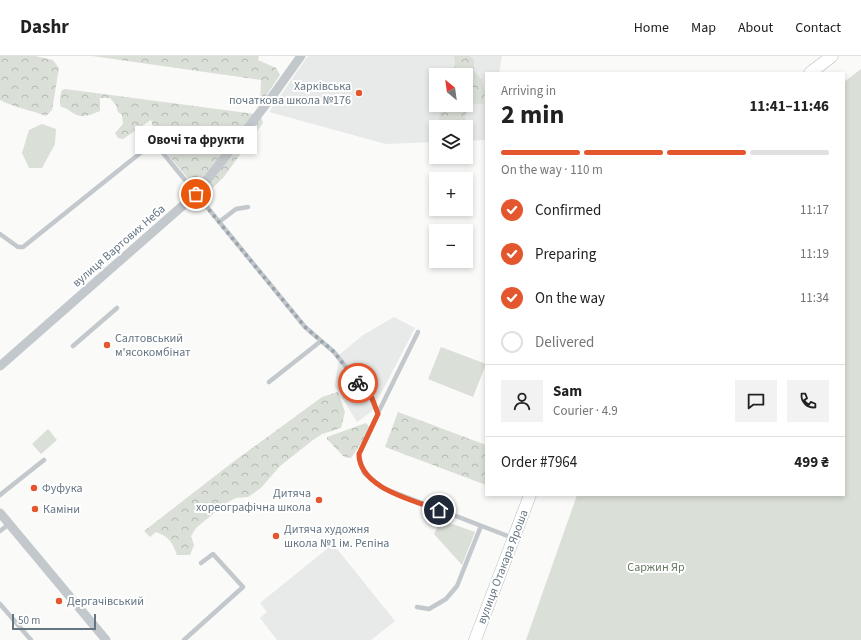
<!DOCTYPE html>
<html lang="en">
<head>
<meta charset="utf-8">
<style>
  :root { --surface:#fff; --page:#f2f2f2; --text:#222; --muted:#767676; --line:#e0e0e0; --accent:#e4572e }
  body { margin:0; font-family:"Source Sans 3",sans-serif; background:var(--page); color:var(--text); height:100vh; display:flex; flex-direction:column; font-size:15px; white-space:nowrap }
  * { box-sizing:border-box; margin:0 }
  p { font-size:13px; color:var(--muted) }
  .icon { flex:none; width:22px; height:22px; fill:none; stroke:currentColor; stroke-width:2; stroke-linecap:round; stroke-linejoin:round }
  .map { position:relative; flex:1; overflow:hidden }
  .details { position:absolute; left:485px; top:16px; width:360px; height:424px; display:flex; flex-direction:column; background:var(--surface); border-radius:0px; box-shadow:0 2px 6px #0003 }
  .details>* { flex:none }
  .needle { width:26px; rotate:331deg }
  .tools { position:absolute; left:429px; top:12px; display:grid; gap:8px }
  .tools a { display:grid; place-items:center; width:44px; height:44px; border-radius:0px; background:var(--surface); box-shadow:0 2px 6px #0003; font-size:20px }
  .scale { position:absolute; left:12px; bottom:10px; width:84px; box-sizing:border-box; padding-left:4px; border:2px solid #657683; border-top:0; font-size:11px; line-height:14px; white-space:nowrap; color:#657683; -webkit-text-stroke:3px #fff; paint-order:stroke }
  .pin { position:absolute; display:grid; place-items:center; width:34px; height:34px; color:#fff; margin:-17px; border:2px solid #fff; border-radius:50%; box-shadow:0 1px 4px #0007 }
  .courier { position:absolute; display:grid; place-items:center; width:40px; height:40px; margin:-20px; border:3px solid #e4572e; border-radius:50%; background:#fff; color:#222; box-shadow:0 1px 5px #0007 }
  .bubble { position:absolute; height:28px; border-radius:0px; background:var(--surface); box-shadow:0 2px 6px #0003; font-size:13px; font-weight:700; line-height:28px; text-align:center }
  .overview em { font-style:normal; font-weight:700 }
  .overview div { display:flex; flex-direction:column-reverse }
  .overview { display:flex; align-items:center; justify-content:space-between; height:68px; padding:0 16px }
  h1 { font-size:26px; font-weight:700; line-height:30px }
  .bar { display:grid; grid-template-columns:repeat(4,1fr); gap:6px 4px; align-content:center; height:48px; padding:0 16px }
  .bar i { height:5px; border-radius:3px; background:var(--line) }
  .bar .selected { background:var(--accent) }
  .bar p { grid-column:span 4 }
  .line { display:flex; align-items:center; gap:10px; padding:0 16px; border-top:1px solid var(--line) }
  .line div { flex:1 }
  .round { display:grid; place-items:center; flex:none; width:42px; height:42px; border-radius:0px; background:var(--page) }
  ol { padding:0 16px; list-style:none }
  li { display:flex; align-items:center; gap:12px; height:44px }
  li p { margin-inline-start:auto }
  li .icon { padding:4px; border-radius:50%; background:var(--accent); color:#fff; stroke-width:4 }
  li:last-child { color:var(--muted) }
  li i { width:22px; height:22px; border:2px solid var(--line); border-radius:50% }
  header { display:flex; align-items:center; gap:24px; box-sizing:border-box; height:56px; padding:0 20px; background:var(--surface); border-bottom:1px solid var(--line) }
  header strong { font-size:19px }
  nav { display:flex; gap:22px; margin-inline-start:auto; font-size:14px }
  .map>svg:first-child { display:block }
</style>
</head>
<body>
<header>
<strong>Dashr</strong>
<nav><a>Home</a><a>Map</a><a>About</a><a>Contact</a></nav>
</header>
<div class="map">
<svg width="861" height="584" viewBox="0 0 861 584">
  <defs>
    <pattern id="forest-crowns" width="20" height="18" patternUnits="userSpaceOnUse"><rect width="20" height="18" fill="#dadfd7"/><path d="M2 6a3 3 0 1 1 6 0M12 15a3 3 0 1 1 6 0" fill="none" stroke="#b4b9b4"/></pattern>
  </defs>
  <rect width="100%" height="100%" fill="#fafaf8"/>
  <path fill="#e8e9e9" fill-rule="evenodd" d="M308,0H502L499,17H486L485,84L466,85V71H436V86L386,88L269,56ZM436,19H466V49H436Z
    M394,261L415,272L372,355L357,366L335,330L339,299L363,279Z
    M333,488L395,565L371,584H277L260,562L267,556L260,547Z"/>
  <path fill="url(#forest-crowns)" d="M0,0H35L53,4L59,12L52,54L46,60C31,54 15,52 0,44Z
    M92,0H259L258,4L276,12L280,19L260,49L261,24Z
    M454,0H469L474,4V15L482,24L485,37L483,48L467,47L465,65L461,71H438L440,57L444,49H466V19H451L455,7Z
    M65,33L255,58L261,60L263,67L223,122L207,137L201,138L159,88L151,64L123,83L118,82L115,77L123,68L122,59L118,56L116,49L110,42H100V55C91,59 82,63 73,57C68,54 67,52 61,51C59,46 60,40 62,34Z
    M338,336L345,356L341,372L322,378L313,384L280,410L261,432L248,441L236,442L226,447L196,472L191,480L194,489L190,499H177C173,487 168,480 156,476L150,481L144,475L233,406L322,341Z
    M398,356L486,389V429L385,391Z
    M366,367L371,373L351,402L344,401L327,383V381Z"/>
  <path fill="#dadfd7" d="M861,13V584H526L577,439H844V26Z
    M42,68L56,73L55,88L42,112H29L22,97L29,74Z
    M441,291L486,308L473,341L428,323Z
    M48,373L57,384L41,398L32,388Z
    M441,464L475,476L462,509L434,478Z"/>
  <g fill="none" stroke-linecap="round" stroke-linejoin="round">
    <g stroke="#b3babf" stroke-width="13">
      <path id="secondary" d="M810,17L832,0
        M475,584L530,439"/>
    </g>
    <path stroke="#c3c8cc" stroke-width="4.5" d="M219,166L236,153L248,151
      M0,178L18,191H23L154,86L305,271L334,296L371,342L378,357L359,398V403L364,417L383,432L513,482
      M73,290L117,252
      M269,326L321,285
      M378,357L418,276
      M0,439L44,404
      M0,475L9,468
      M0,548L31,584
      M417,551L429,553L446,543L457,530L481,470
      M184,584L243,531L213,498L201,507"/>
    <path stroke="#c3c8cc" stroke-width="9" d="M0,310L196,138L271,42L301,0
      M0,457L106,584"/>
    <use href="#secondary" stroke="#fff" stroke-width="12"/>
  </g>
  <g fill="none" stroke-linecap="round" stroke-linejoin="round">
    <path stroke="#99a4ac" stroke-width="4" stroke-dasharray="0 7.2" d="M196,138L305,271L334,296L358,327"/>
    <path stroke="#e4572e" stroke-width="5" d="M358,327L372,342L378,358L359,398C359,432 413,444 439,454"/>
  </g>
  <g fill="#e4572e" stroke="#fff" stroke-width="1.5">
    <circle cx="359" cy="37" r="4"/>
    <circle cx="107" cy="289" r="4"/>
    <circle cx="34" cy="432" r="4"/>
    <circle cx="319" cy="444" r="4"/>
    <circle cx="35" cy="453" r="4"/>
    <circle cx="276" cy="480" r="4"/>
    <circle cx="59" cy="545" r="4"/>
  </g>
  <g text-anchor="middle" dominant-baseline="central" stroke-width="4" stroke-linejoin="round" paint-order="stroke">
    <g font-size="12" fill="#657683" stroke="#fff" text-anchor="start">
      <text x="351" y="30" text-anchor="end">Харківська<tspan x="351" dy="14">початкова школа №176</tspan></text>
      <text x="115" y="282">Салтовський<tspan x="115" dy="14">м'ясокомбінат</tspan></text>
      <text x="42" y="432">Фуфука</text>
      <text x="311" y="437" text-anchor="end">Дитяча<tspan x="311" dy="14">хореографічна школа</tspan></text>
      <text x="43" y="453">Каміни</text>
      <text x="284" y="473">Дитяча художня<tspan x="284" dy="14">школа №1 ім. Рєпіна</tspan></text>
      <text x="67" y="545">Дергачівський</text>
    </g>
    <g font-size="12" fill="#657683" stroke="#fff">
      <text transform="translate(119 190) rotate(-41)">вулиця Вартових Неба</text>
      <text transform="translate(503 511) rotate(-69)">вулиця Отакара Яроша</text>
    </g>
    <g font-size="12" fill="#687a64" stroke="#fff">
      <text x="656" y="511">Саржин Яр</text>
    </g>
  </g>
</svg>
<div class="tools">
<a><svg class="needle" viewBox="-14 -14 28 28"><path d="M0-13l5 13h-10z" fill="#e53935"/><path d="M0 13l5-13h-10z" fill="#767676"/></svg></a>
<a><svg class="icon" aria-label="layers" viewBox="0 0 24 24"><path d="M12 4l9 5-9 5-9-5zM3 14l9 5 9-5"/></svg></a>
<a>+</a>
<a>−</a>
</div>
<div class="scale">50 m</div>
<div class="pin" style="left:196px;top:138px;background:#ea580c"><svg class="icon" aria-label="bag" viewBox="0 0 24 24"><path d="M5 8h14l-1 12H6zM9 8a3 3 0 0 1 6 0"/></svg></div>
<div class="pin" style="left:439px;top:454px;background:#1f2937"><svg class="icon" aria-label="home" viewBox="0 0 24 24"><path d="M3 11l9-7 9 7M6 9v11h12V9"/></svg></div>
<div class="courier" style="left:358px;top:327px"><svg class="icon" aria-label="bike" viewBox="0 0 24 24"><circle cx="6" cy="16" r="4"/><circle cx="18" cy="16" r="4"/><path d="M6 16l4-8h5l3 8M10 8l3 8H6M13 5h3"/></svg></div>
<div class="bubble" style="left:135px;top:70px;width:122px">Овочі та фрукти</div>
<section class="details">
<div class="overview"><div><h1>2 min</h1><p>Arriving in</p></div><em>11:41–11:46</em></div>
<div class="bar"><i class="selected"></i><i class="selected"></i><i class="selected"></i><i></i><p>On the way · 110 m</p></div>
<ol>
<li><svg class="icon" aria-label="check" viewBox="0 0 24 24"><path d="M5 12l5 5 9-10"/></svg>Confirmed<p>11:17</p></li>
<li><svg class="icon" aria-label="check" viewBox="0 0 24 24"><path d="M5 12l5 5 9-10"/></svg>Preparing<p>11:19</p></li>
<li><svg class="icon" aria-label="check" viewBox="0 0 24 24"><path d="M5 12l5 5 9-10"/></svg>On the way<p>11:34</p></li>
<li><i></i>Delivered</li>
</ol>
<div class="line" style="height:72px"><a class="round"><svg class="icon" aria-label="person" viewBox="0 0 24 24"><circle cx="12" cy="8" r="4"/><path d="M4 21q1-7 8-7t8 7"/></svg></a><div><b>Sam</b><p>Courier · 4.9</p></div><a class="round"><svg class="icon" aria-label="chat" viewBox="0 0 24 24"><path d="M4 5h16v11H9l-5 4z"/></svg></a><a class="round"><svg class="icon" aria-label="phone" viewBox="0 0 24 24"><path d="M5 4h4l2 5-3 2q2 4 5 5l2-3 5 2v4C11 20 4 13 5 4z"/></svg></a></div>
<div class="line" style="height:52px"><div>Order #7964</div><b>499 ₴</b></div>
</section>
</div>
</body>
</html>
